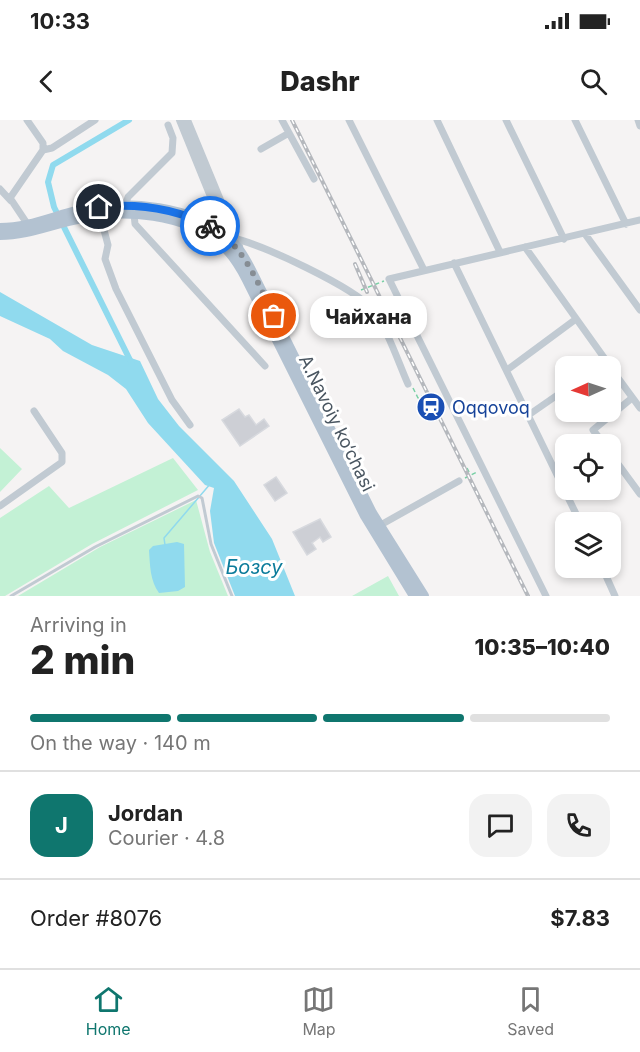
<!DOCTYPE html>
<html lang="en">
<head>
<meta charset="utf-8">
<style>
  :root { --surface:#fff; --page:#f2f2f2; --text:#222; --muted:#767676; --line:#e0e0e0; --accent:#0f766e }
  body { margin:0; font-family:Inter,sans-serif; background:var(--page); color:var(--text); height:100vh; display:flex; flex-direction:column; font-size:22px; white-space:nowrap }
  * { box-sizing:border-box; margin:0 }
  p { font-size:20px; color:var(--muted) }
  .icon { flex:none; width:33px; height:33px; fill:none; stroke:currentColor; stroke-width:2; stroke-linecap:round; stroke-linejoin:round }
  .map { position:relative; height:476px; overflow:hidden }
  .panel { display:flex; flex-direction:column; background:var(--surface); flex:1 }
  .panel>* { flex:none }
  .needle { width:39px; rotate:267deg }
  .tools { position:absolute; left:555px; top:236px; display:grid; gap:12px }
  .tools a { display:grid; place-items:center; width:66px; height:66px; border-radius:12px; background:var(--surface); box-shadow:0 3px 9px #0003; font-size:30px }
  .pin { position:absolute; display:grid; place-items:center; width:51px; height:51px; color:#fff; margin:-26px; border:3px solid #fff; border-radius:50%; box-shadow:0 2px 6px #0007 }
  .courier { position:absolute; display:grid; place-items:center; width:60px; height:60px; margin:-30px; border:4px solid #1a73e8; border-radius:50%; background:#fff; color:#222; box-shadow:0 2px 8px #0007 }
  .bubble { position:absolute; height:42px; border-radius:18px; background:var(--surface); box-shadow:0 3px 9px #0003; font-size:20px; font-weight:800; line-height:42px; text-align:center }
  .headline em { font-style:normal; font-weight:800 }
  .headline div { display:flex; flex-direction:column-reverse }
  .headline { display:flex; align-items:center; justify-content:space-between; height:102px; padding:0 30px }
  h1 { font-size:39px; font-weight:800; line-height:45px }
  .bar { display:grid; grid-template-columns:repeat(4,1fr); gap:9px 6px; align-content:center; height:72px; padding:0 30px }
  .bar i { height:8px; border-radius:4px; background:var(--line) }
  .bar .on { background:var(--accent) }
  .bar p { grid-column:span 4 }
  .line { display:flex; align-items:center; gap:15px; padding:0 30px; border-top:2px solid var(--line) }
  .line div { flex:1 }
  .round { display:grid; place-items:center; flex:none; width:63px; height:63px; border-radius:18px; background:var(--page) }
  .status { display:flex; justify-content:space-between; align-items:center; height:42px; padding:0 30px; background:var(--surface); direction:ltr }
  .status svg { height:16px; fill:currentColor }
  header { display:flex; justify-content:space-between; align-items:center; height:78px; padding:0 30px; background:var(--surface); font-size:27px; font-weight:800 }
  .dock { display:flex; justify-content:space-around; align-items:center; height:84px; border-top:2px solid var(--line); background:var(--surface); font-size:16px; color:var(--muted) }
  .dock a { display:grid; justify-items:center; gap:3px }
  .dock .on { color:var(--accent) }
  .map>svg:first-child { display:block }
</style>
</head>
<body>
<div class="status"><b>10:33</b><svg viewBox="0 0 49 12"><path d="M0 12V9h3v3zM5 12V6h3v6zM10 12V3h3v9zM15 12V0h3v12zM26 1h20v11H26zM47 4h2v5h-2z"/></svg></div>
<header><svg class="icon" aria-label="back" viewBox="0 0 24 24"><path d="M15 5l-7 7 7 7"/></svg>Dashr<svg class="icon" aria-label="search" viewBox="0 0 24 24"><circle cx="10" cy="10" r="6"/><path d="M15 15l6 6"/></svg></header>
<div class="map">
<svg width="640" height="476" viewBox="0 0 640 476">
  <rect width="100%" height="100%" fill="#f5f3f3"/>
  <path fill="#c3f1d5" d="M0,328L22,349L0,372Z
    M173,338L198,370L92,424L5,476H0V398L49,366L69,388Z
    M196,380L210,432L228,476H18L100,427Z
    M388,456L399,476H352Z"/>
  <path fill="#90daee" d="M0,172L92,225L140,241L158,279L179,306L234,361L272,419L295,476H235L214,423L210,391L214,368L205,365L148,303L126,269L108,255L63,231L50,219L0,196Z
    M177,422L184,424L185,467L178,471L159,473C150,461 150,445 149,430L153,426Z"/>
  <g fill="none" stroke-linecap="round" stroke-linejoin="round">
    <path stroke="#90daee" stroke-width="1.5" d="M165,425L164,418L211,363"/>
    <path stroke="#90daee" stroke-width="6" d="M129,0L53,45L48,62L54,87L132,244"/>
  </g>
  <path fill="#cdcfd5" stroke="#d7d9de" stroke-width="1.5" d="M239,289L245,297L249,295L256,305L264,299L269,306L240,326L222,300Z
    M276,357L287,373L275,381L264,365Z
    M320,399L331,417L323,422L320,417L312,423L316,429L307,435L293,412Z"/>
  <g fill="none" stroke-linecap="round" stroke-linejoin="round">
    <path stroke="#7ad0a6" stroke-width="1.5" stroke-dasharray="4.5 3" stroke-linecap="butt" d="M361,170L384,161
      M413,268L418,278L429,273
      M467,348L470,354
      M465,358L477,352"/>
    <path stroke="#c1cad2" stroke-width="3" d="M11,476L95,427L198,376L202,378L211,424L232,476"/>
    <path stroke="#c1cad2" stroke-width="7" d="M27,0L43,23V30L10,78L28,105
      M282,0L314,59
      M349,0L424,150
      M437,0L500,132
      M506,0L564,119
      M575,0L626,104
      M638,0L640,6
      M261,29L289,13
      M43,30L52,28L95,0
      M0,69L11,81
      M125,86L128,77L172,33L173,18L168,5
      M134,94L135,104L265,246
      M100,95L108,125L105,139L116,169L172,280L190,305
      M585,114L640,190
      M232,118C260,123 355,168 372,189C388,210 397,239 408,264
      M525,127L610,246
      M454,143L580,402
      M598,246L606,241
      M610,247L640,288
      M507,250L576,199
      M530,294L566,269
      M604,324L593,310L632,278
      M610,333L640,374
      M0,386L62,342V333L34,291
      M377,407L459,361
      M602,447L615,476
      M546,476L389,159L640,100"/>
    <path stroke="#c1cad2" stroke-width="8" d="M180,0L227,116
      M187,0L239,126"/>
    <path stroke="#b3c2d1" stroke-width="10" d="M0,108C30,108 56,95 85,89C129,80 191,87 227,116C239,127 246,140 253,154L372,393L424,476
      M0,115C28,115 54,103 82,98C125,88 184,94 220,123C232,133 240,146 247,160L365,396L414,476"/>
    <g stroke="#b5b8bd" stroke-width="4">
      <path id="rail" d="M292,0L528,476
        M355,144L367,172"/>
    </g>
    <use href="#rail" stroke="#fff" stroke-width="1.5" stroke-dasharray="4.5" stroke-linecap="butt"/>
  </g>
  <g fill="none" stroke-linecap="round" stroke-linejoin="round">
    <path stroke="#868d94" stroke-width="6" stroke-dasharray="0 10.8" d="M210,106C244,125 257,162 274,196"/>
    <path stroke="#1a73e8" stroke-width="8" d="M99,87C137,83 176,89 210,106"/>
  </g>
  <defs>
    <g id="station-disc" transform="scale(1.5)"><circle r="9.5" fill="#1a4fb4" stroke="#fff"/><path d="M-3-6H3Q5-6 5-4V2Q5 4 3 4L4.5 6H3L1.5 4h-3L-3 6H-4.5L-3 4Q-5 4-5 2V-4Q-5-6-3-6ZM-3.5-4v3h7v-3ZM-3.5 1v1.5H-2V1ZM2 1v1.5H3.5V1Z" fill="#fff"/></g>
  </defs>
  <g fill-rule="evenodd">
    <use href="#station-disc" x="431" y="287"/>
  </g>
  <g text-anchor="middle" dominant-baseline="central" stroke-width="6" stroke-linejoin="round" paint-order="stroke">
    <g font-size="18" fill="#164399" stroke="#fff" text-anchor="start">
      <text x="452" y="287">Oqqovoq</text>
    </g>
    <g font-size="18" fill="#4a5661" stroke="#fff">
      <text transform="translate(337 303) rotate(64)">A.Navoiy ko‘chasi</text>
    </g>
    <g font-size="20" font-style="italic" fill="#0c7c9b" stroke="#fff">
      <text x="254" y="447">Бозсу</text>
    </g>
  </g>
</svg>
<div class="tools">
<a><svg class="needle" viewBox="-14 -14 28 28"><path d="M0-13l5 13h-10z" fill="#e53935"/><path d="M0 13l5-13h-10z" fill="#767676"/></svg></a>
<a><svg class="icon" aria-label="locate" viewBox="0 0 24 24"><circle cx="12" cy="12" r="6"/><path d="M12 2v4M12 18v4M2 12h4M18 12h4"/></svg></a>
<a><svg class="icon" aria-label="layers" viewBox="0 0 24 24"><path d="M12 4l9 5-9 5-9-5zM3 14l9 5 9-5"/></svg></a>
</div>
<div class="pin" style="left:274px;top:196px;background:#ea580c"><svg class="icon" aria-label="bag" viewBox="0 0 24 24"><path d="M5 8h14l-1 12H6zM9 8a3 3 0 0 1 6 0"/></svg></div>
<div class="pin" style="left:99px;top:87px;background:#1f2937"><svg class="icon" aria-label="home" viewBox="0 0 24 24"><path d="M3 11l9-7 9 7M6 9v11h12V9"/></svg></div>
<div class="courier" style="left:210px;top:106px"><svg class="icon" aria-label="bike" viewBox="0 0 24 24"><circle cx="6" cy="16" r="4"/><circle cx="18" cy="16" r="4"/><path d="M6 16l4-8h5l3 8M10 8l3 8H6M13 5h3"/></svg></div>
<div class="bubble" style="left:310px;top:176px;width:117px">Чайхана</div>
</div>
<section class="panel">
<div class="headline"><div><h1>2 min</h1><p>Arriving in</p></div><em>10:35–10:40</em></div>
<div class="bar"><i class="on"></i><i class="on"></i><i class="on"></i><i></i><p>On the way · 140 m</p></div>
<div class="line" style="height:108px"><b class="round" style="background:var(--accent);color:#fff">J</b><div><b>Jordan</b><p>Courier · 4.8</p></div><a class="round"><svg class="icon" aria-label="chat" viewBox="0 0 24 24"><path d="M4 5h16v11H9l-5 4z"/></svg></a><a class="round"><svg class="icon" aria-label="phone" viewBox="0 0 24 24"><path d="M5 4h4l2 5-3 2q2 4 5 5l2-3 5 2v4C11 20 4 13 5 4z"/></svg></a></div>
<div class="line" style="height:78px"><div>Order #8076</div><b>$7.83</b></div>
</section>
<nav class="dock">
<a class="on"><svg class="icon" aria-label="home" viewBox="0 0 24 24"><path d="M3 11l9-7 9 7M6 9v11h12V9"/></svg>Home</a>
<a><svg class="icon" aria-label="map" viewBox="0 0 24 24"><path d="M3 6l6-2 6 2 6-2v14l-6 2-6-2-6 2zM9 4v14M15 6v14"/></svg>Map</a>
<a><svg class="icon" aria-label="saved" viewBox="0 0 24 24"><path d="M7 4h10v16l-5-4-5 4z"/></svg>Saved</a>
</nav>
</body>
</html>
